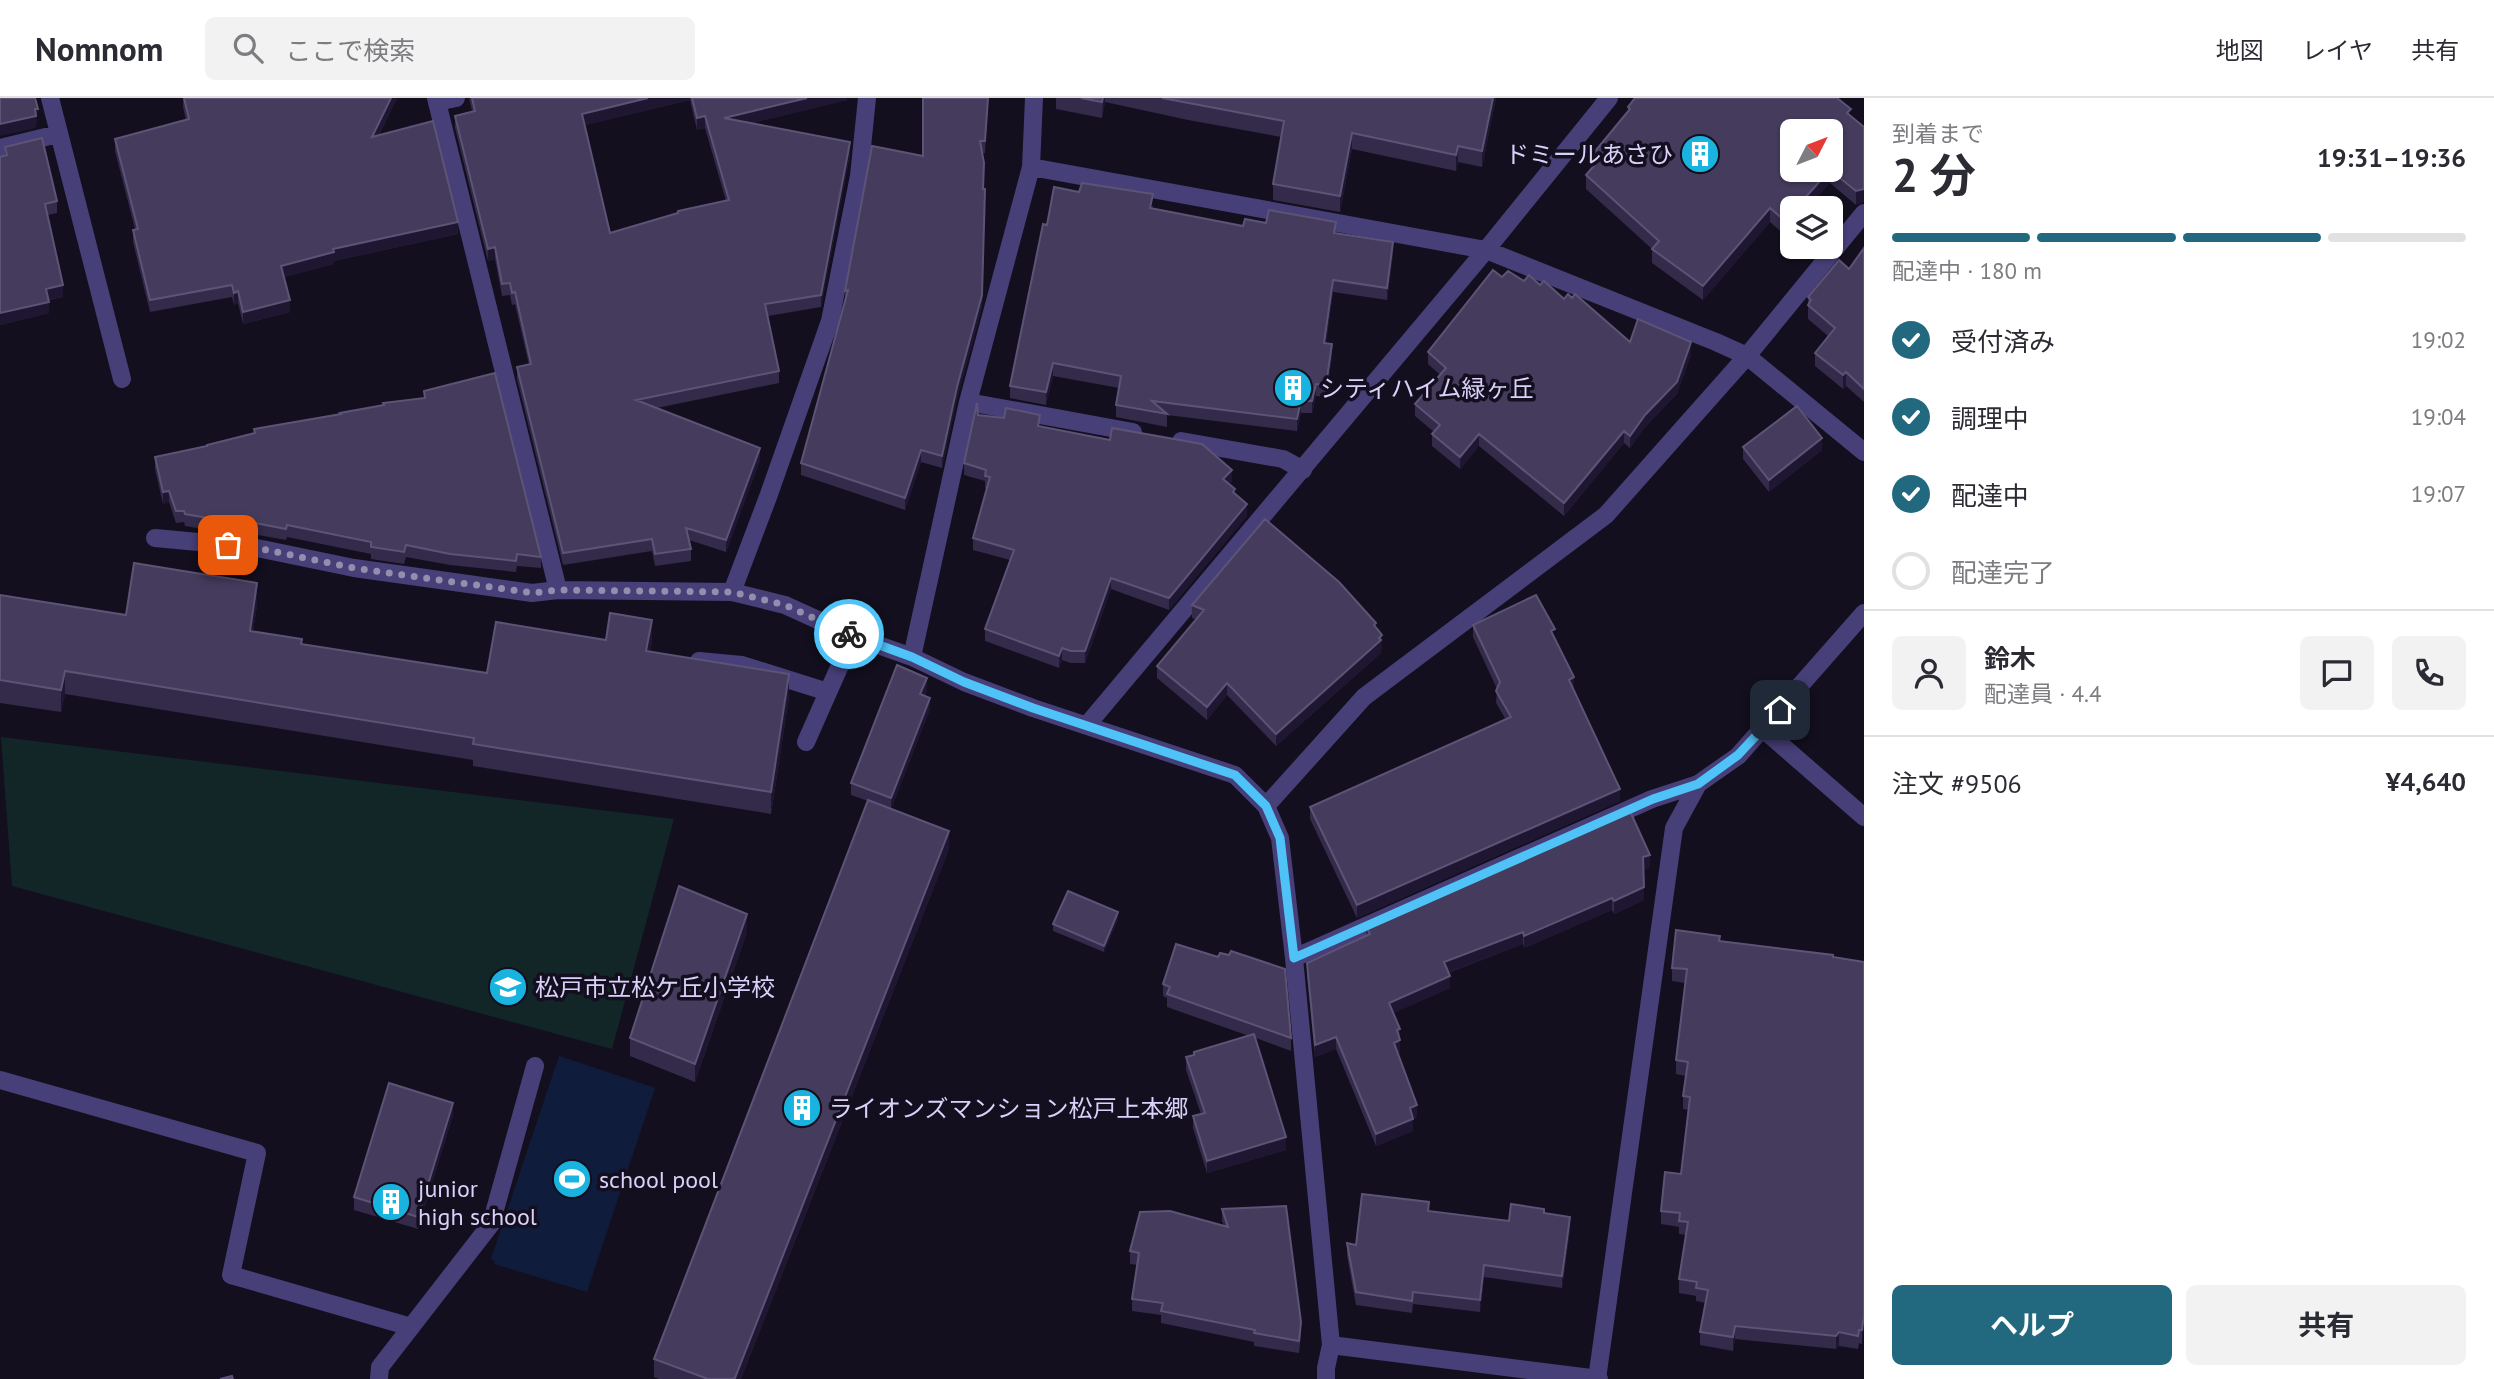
<!DOCTYPE html>
<html lang="ja">
<head>
<meta charset="utf-8">
<style>
  :root { --surface:#fff; --page:#f2f2f3; --text:#2b2b33; --muted:#7c7c81; --line:#e1e1e2; --accent:#226980 }
  body { margin:0; font-family:"PT Sans","Noto Sans JP",sans-serif; background:var(--page); color:var(--text); height:100vh; display:flex; flex-direction:column; font-size:26px; white-space:nowrap }
  * { box-sizing:border-box; margin:0 }
  p { font-size:23px; color:var(--muted) }
  .icon { flex:none; width:38px; height:38px; fill:none; stroke:currentColor; stroke-width:2; stroke-linecap:round; stroke-linejoin:round }
  .map { position:relative; flex:1; overflow:hidden }
  .side { display:flex; flex-direction:column; background:var(--surface); width:630px }
  .side>* { flex:none }
  .needle { width:46px; rotate:48deg }
  .fabs { position:absolute; left:1780px; top:21px; display:grid; gap:14px }
  .fabs a { display:grid; place-items:center; width:63px; height:63px; border-radius:10px; background:var(--surface); box-shadow:0 2px 5px #0004; font-size:35px }
  .pin { position:absolute; display:grid; place-items:center; width:60px; height:60px; color:#fff; margin:-30px; border-radius:14px; box-shadow:0 4px 10px #0006 }
  .courier { position:absolute; display:grid; place-items:center; width:70px; height:70px; margin:-35px; border:5px solid #4fc3f7; border-radius:50%; background:#fff; color:#222; box-shadow:0 2px 9px #0007 }
  .summary em { font-style:normal; font-weight:700 }
  .summary div { display:flex; flex-direction:column-reverse }
  .summary { display:flex; align-items:center; justify-content:space-between; height:119px; padding:0 28px }
  h1 { font-size:46px; font-weight:700; line-height:52px }
  .bar { display:grid; grid-template-columns:repeat(4,1fr); gap:10px 7px; align-content:center; height:84px; padding:0 28px }
  .bar i { height:9px; border-radius:5px; background:var(--line) }
  .bar .active { background:var(--accent) }
  .bar p { grid-column:span 4 }
  .line { display:flex; align-items:center; gap:18px; padding:0 28px; border-top:2px solid var(--line) }
  .line div { flex:1 }
  .round { display:grid; place-items:center; flex:none; width:74px; height:74px; border-radius:10px; background:var(--page) }
  ol { padding:0 28px; list-style:none }
  li { display:flex; align-items:center; gap:21px; height:77px }
  li p { margin-inline-start:auto }
  li .icon { padding:7px; border-radius:50%; background:var(--accent); color:#fff; stroke-width:4 }
  li:last-child { color:var(--muted) }
  li i { width:38px; height:38px; border:4px solid var(--line); border-radius:50% }
  .button { display:flex; gap:14px; margin-top:auto; padding:14px 28px }
  .button a { flex:1; height:80px; border-radius:10px; background:var(--accent); color:#fff; font-size:28px; font-weight:700; line-height:80px; text-align:center }
  .button a+a { background:var(--page); color:var(--text) }
  header { display:flex; align-items:center; gap:42px; box-sizing:border-box; height:98px; padding:0 35px; background:var(--surface); border-bottom:2px solid var(--line) }
  header strong { font-size:33px }
  nav { display:flex; gap:38px; margin-inline-start:auto; font-size:24px }
  .search { width:490px; height:63px; background:var(--page); display:flex; align-items:center; gap:18px; box-sizing:border-box; padding:0 24px; border-radius:10px; color:var(--muted); font-size:26px }
  main { display:flex; flex:1; min-height:0 }
  .map>svg:first-child { display:block }
</style>
</head>
<body>
<header>
<strong>Nomnom</strong>
<div class="search"><svg class="icon" aria-label="search" viewBox="0 0 24 24"><circle cx="10" cy="10" r="6"/><path d="M15 15l6 6"/></svg>ここで検索</div>
<nav><a>地図</a><a>レイヤ</a><a>共有</a></nav>
</header>
<main>
<div class="map">
<svg width="1864" height="1281" viewBox="0 0 1864 1281">
  <rect width="100%" height="100%" fill="#130f1e"/>
  <path fill="#122628" d="M1,639L674,721L612,951L12,788Z"/>
  <path fill="#101c3c" d="M559,958L655,990L587,1194L494,1166L495,1163L491,1161Z"/>
  <g fill="none" stroke-linecap="round" stroke-linejoin="round">
    <path stroke="#473f78" stroke-width="18" d="M437,4L456,0
      M699,563L742,567L828,594
      M806,644L853,538
      M379,1281L380,1269L491,1126L535,968"/>
    <path stroke="#473f78" stroke-width="18" d="M50,0L122,281
      M436,0L558,492
      M0,50L58,36
      M1031,69L1486,152L1716,244L1747,258L1864,354
      M968,304L1133,334
      M1181,343L1283,361L1303,372
      M155,440L252,449L354,470L532,495L558,492L732,494L785,507L853,538L912,559L964,584L1033,610L1235,677L1266,708L1280,740L1294,860L1331,1247L1326,1270V1281
      M732,494L768,399L830,223L859,78L867,0
      M912,559L968,304L1031,69L1034,0
      M1087,627L1486,152L1609,0
      M1763,631L1864,719
      M1266,708L1364,599L1606,417L1747,258L1864,115
      M1294,860L1652,701L1698,686
      M0,982L257,1055L231,1177L411,1229
      M1597,1281L1674,730L1698,686L1738,658L1864,515"/>
    <path stroke="#473f78" stroke-width="18" d="M1331,1247L1599,1281"/>
  </g>
  <path fill="#342a4a" fill-rule="evenodd" d="M183,0H397L379,37L458,136L334,163V166L284,179L290,214L243,226L238,205L234,207L232,199L150,214L133,144V132L135,131L115,53V41L186,22L183,9Z
    M469,0H847V2L752,25L850,56L821,209L768,218L779,273V285L657,310L760,362L726,454L689,442L691,451V463L655,468L652,453L563,467L517,281V269L529,267L515,206L512,207L510,197L502,198L495,161L488,163L455,30V18L472,13ZM690,2L697,32L705,30L726,103L610,135L585,27Z
    M923,0H988L985,55H982L985,103L982,209L957,301L942,370L921,364L905,412L801,377V365L845,204V193L923,58Z
    M1056,0H1496L1482,69L1458,64L1456,73L1352,51L1340,114L1273,102V86L1281,39L1188,22L1105,4L1102,20L1056,11Z
    M1628,9L1851,18L1864,29L1856,107L1830,85L1792,110V129L1785,137L1770,124L1703,202L1652,165V151L1586,91V77L1592,71V57L1628,13Z
    M5,49L57,103V115L48,117L63,199L49,202V215L0,227V59L5,57Z
    M1153,108L1152,111L1243,128L1266,125L1336,136L1393,156L1387,202L1333,194L1326,245L1332,258L1326,299L1316,298L1312,315H1301L1297,333L1167,317V329L1116,319V307L1119,290L1053,278L1046,307L1010,300V288L1047,127Z
    M1864,150V304L1846,288L1843,291L1815,268V255L1828,238L1808,221V199L1849,171Z
    M1502,179L1524,183L1540,187L1564,201L1572,200L1630,244L1691,256L1677,296L1645,329L1630,350L1624,345L1564,418L1479,348L1460,371L1432,348V336L1434,334L1415,318V306L1440,277L1428,266V254Z
    M424,293L541,459V470L517,468L516,474L450,467L406,459L404,466L371,461V456L287,439L286,442L220,430V434L185,428L184,424L176,425L169,404L163,406L155,371V359L207,348L254,335L424,300Z
    M978,317L1004,320L1040,329L1232,383L1229,386L1247,418L1169,512L1111,491L1085,565H1071L1062,562L1059,570L985,543V531L1010,462L973,452V440L987,390H985V383L964,377V365Z
    M1743,349L1822,352L1769,394L1743,361Z
    M0,497L126,517L257,507L253,533L302,546L487,575L606,542L652,544L650,554L789,599L771,716L473,668V662L65,596L61,614L0,605Z
    M1192,507L1376,530L1382,550L1381,551V555L1276,648L1227,597L1207,622L1157,580V568L1196,521L1192,520Z
    M1473,527L1555,541L1573,592L1620,703L1357,820L1310,721V709L1506,622L1496,605L1497,591L1473,539Z
    M927,592L925,598L930,611L891,711L949,751L741,1281H659L654,1279V1261L868,703L851,697V685Z
    M1650,769L1643,772L1644,802L1614,816L1612,812L1524,850L1523,846L1448,875L1450,890L1393,915L1400,931V954L1398,955L1417,1019L1413,1021V1033L1376,1048L1336,951L1315,959L1307,877V865L1366,838V828Z
    M1118,821L1104,854L1053,833V826Z
    M747,834L695,984L630,958V940Z
    M1720,844L1864,864L1862,1246L1859,1245L1858,1251L1839,1248L1836,1251L1735,1241L1733,1253L1700,1247V1234L1706,1205L1696,1203V1198L1679,1195V1181L1686,1137L1679,1136V1129L1661,1126V1113L1681,1076L1689,1012L1683,1011V998L1686,978L1676,976V962L1685,885L1672,883V870Z
    M1163,886L1291,940V953L1256,940L1286,1052L1207,1075L1193,1030V1018L1201,1016L1186,972V959L1249,938L1167,909V900L1163,898Z
    M453,1017L418,1131L354,1112V1099Z
    M1222,1111L1301,1236L1299,1255L1254,1248V1244L1161,1225V1217L1132,1213V1201L1138,1167L1130,1166V1153L1224,1128L1222,1123Z
    M1429,1113L1509,1123L1544,1115L1570,1131L1562,1190L1484,1179L1480,1214L1413,1206L1412,1215L1356,1207L1347,1158V1145L1356,1147Z"/>
  <path fill="#1f1731" d="M391,0H397L372,50V39Z
    M648,0H690V2L582,28V16Z
    M807,0H847V2L724,32V20Z
    M1103,0H1105V4L1102,20Z
    M1493,0H1496L1482,69V53Z
    M35,11H38L36,30L0,38V26Z
    M705,18V30L697,32V20Z
    M1352,35V51L1340,114V98Z
    M850,44V56L821,209V197Z
    M1458,48V64L1456,73V57Z
    M1830,72V85L1808,110H1796Z
    M985,91L982,209L957,301L942,370V358Z
    M1864,91V104L1856,107V93Z
    M1770,110V124L1703,202V188Z
    M1792,115V129L1785,137V123Z
    M458,124V136L334,163V166L281,180V168L333,151Z
    M1393,144V156L1387,202V190Z
    M495,149V161L488,163V151Z
    M1333,182V194L1324,257V245Z
    M63,187V199L46,202V191Z
    M238,193V205L234,207V195Z
    M290,202V214L243,226V214Z
    M49,204V215L0,227V215Z
    M1691,244V256L1677,296L1645,329L1630,350V338Z
    M1332,246V258L1326,299V287Z
    M1053,265V278L1046,307V294Z
    M1846,274V288L1843,291V277Z
    M1316,286V298L1312,315V303Z
    M1301,303V315L1297,333V321Z
    M1624,333V345L1564,418V405Z
    M1479,336V348L1460,371V359Z
    M1822,340V352L1769,394V382Z
    M760,350V362L726,454V442Z
    M921,352V364L905,412V400Z
    M1232,372V383L1223,392V381Z
    M169,393V404L163,406V394Z
    M1247,406V418L1169,512V500Z
    M1111,480V491L1085,565V553Z
    M257,485V507L250,555V533Z
    M652,522V544L646,576V553Z
    M1382,537V550L1381,551V555L1276,648V636Z
    M1062,550V562L1059,570V558Z
    M65,573V596L61,614V592Z
    M789,576V599L771,716V694Z
    M1574,579V591L1569,594V582Z
    M927,580V592L920,608V596Z
    M1227,585V597L1207,622V609Z
    M930,600V611L891,712V700Z
    M1620,691V703L1357,820V807Z
    M949,733V751L741,1281H732Z
    M1650,757V769L1643,772V759Z
    M1644,789V802L1614,816V803Z
    M1612,800V812L1524,850V838Z
    M1118,814V821L1104,854V848Z
    M747,816V834L695,984V966Z
    M1523,834V846L1444,876V864Z
    M1450,878V890L1389,917V905Z
    M1400,931V954L1394,957V945L1397,932Z
    M1336,939V951L1315,959V947Z
    M453,1005V1017L418,1131V1119Z
    M1417,1007V1019L1413,1021V1033L1376,1048V1036L1410,1010Z
    M1286,1039V1052L1207,1075V1063Z
    M1570,1119V1131L1562,1190V1178Z
    M1484,1167V1179L1480,1214V1202Z
    M1864,1217V1231L1862,1246V1232Z
    M1735,1228V1241L1733,1253V1239Z
    M1839,1234V1248L1836,1251V1238Z"/>
  <path fill="#453c5d" stroke="#5d5376" stroke-width="2" d="M0,0H35L38,11H35L36,18L0,26Z
    M184,0H391L372,39L433,23L458,124L333,151L334,154L281,168L290,202L243,214L238,193L234,195L232,187L150,202L133,132L138,131L115,41L189,21Z
    M472,0H648L582,16L610,135L678,115V113L729,102L705,18L697,20L692,0H807L724,20L850,44L821,197L765,206L779,273L636,302L760,350L726,442L686,430L691,451L655,456L652,441L563,455L517,269L531,266L515,194L512,195L510,185L502,186L495,149L488,151L455,18L475,13Z
    M923,0H988L985,43H980L984,65L983,91H985L982,197L957,289L942,358L921,352L905,400L801,365L848,192L845,193L872,48L923,58Z
    M1081,0H1103L1102,4Z
    M1162,0H1493L1482,53L1458,48L1456,57L1352,35L1340,98L1273,86L1284,23Z
    M1635,0H1837L1851,11L1847,15L1864,29V91L1856,93L1830,72V33H1792V72H1830L1796,110H1792V115L1785,123L1770,110L1703,188L1652,151L1659,143L1586,77L1598,63L1592,57L1630,11L1628,9Z
    M42,40L57,103L45,106L63,187L46,191L49,204L0,215V59L7,57L5,49Z
    M1082,85L1153,96L1150,110L1243,128L1245,121L1266,125L1269,112L1336,124L1334,135L1393,144L1387,190L1333,182L1324,245L1332,246L1326,287L1316,286L1312,303H1301L1297,321L1152,303L1167,316L1116,307L1121,278L1053,265L1046,294L1010,288L1043,126L1047,127L1054,89L1079,94Z
    M1864,150V291L1846,274L1843,277L1815,255L1835,230L1808,207L1811,202L1808,199L1839,162L1849,171Z
    M1493,172L1502,179L1508,173L1524,183L1529,177L1540,187L1544,183L1564,201L1568,196L1572,200L1575,196L1630,244L1638,221L1691,244L1677,284L1645,317L1630,338L1624,333L1564,405L1479,336L1460,359L1432,336L1440,327L1415,306L1446,270L1428,254Z
    M495,275L541,459L517,456L516,463L450,456L406,447L404,454L371,449V444L287,427L286,431L219,418L220,422L185,416L184,413H176L169,393L163,394L155,359L207,348V347L255,335L254,331L341,316L340,315L384,307L383,305L425,300L424,293Z
    M977,305L978,317L1004,320L1006,310L1040,317L1038,328L1110,342L1112,330L1202,346L1232,372L1223,381L1235,391L1233,394L1247,406L1169,500L1111,480L1085,553H1071L1062,550L1059,558L985,531L1014,452L973,440L990,379L985,378L986,372L964,365Z
    M1797,308L1822,340L1769,382L1743,349Z
    M1265,421L1339,484L1376,525L1374,527L1382,537L1379,540L1381,542L1276,636L1227,585L1207,609L1157,568L1204,512L1192,507Z
    M134,465L257,485L250,533L302,541L301,546L487,575L496,524L606,542L610,515L652,522L646,553L789,576L771,694L473,646L474,640L65,573L61,592L0,582V497L126,517Z
    M1536,497L1555,531L1551,533L1574,579L1569,582L1620,691L1357,807L1310,709L1511,619L1496,593L1500,584L1473,527Z
    M897,567L927,580L920,596L930,600L891,700L851,685Z
    M868,702L949,733L735,1280L732,1281H708L654,1261Z
    M1629,711L1650,757L1643,759L1644,789L1614,803L1612,800L1524,838L1523,834L1444,864L1450,878L1389,905L1400,931L1397,932L1400,942L1394,945L1417,1007L1410,1010L1413,1021L1376,1036L1336,939L1315,947L1307,865L1370,836L1366,828Z
    M679,788L747,816L695,966L630,940Z
    M1068,793L1118,814L1104,848L1053,826Z
    M1676,832L1720,838L1719,843L1833,857V859L1864,864V1217L1862,1232H1859L1858,1238L1839,1234L1836,1238L1735,1228L1733,1239L1700,1234L1708,1192L1696,1190L1697,1184L1679,1181L1688,1124L1679,1123L1680,1115L1661,1113L1665,1074L1681,1076L1690,999L1683,998L1688,964L1676,962L1687,871L1672,870Z
    M1176,846L1218,859L1220,855L1229,857L1231,853L1285,871L1291,940L1167,896L1170,889L1163,886Z
    M1254,936L1286,1039L1207,1063L1193,1018L1205,1015L1186,959L1194,957V954Z
    M389,985L453,1005L418,1119L354,1099Z
    M1362,1096L1429,1104L1428,1113L1509,1123L1511,1106L1544,1111V1115L1570,1119L1562,1178L1484,1167L1480,1202L1413,1194L1412,1203L1356,1194L1347,1145L1356,1147Z
    M1286,1108L1301,1224L1299,1243L1254,1235L1255,1232L1161,1213L1163,1205L1132,1201L1139,1155L1130,1153L1140,1114L1170,1113L1228,1129L1222,1111Z
    M232,1278L233,1281H220Z"/>
  <g fill="none" stroke-linecap="round" stroke-linejoin="round">
    <path stroke="#948dad" stroke-width="7" stroke-dasharray="0 12.6" d="M228,447L252,449L354,470L533,495L558,492L732,494L785,507L849,536"/>
    <path stroke="#4fc3f7" stroke-width="9" d="M849,536L912,559L964,584L1033,610L1235,677L1266,708L1280,740L1294,860L1653,701L1698,686L1738,657L1780,612"/>
  </g>
  <defs>
    <g id="building-disc" transform="scale(2.0125)"><circle r="9.5" fill="#18b4df" stroke="#130f1e"/><path d="M-4-6H4V6H1V3H-1V6H-4ZM-2.5-4.3h1.7v1.8h-1.7ZM.8-4.3h1.7v1.8H.8ZM-2.5-1h1.7V.8h-1.7ZM.8-1h1.7V.8H.8Z" fill="#fff"/></g>
    <g id="school-disc" transform="scale(2.0125)"><circle r="9.5" fill="#18b4df" stroke="#130f1e"/><path d="M0-5L7-2L0 1L-7-2ZM-4 1L0 2.5L4 1V4Q0 6-4 4Z" fill="#fff"/></g>
    <g id="stadium-disc" transform="scale(2.0125)"><circle r="9.5" fill="#18b4df" stroke="#130f1e"/><path d="M0-5a6.5 5 0 1 0 0 10a6.5 5 0 1 0 0-10ZM-3.5-1.8h7v3.6h-7Z" fill="#fff"/></g>
  </defs>
  <g fill-rule="evenodd">
    <use href="#building-disc" x="1700" y="56"/>
    <use href="#building-disc" x="1293" y="290"/>
    <use href="#school-disc" x="508" y="889"/>
    <use href="#building-disc" x="802" y="1010"/>
    <use href="#stadium-disc" x="572" y="1081"/>
    <use href="#building-disc" x="391" y="1104"/>
  </g>
  <g text-anchor="middle" dominant-baseline="central" stroke-width="7" stroke-linejoin="round" paint-order="stroke">
    <g font-size="24" fill="#dad1fa" stroke="#130f1e" text-anchor="start">
      <text x="1673" y="56" text-anchor="end">ドミールあさひ</text>
      <text x="1320" y="290">シティハイム緑ヶ丘</text>
      <text x="535" y="889">松戸市立松ケ丘小学校</text>
      <text x="829" y="1010">ライオンズマンション松戸上本郷</text>
      <text x="599" y="1081">school pool</text>
      <text x="418" y="1090">junior<tspan x="418" dy="28">high school</tspan></text>
    </g>
  </g>
</svg>
<div class="fabs">
<a><svg class="needle" viewBox="-14 -14 28 28"><path d="M0-13l5 13h-10z" fill="#e53935"/><path d="M0 13l5-13h-10z" fill="#7c7c81"/></svg></a>
<a><svg class="icon" aria-label="layers" viewBox="0 0 24 24"><path d="M12 4l9 5-9 5-9-5zM3 14l9 5 9-5"/></svg></a>
</div>
<div class="pin" style="left:228px;top:447px;background:#ea580c"><svg class="icon" aria-label="bag" viewBox="0 0 24 24"><path d="M5 8h14l-1 12H6zM9 8a3 3 0 0 1 6 0"/></svg></div>
<div class="pin" style="left:1780px;top:612px;background:#1f2937"><svg class="icon" aria-label="home" viewBox="0 0 24 24"><path d="M3 11l9-7 9 7M6 9v11h12V9"/></svg></div>
<div class="courier" style="left:849px;top:536px"><svg class="icon" aria-label="bike" viewBox="0 0 24 24"><circle cx="6" cy="16" r="4"/><circle cx="18" cy="16" r="4"/><path d="M6 16l4-8h5l3 8M10 8l3 8H6M13 5h3"/></svg></div>
</div>
<section class="side">
<div class="summary"><div><h1>2 分</h1><p>到着まで</p></div><em>19:31–19:36</em></div>
<div class="bar"><i class="active"></i><i class="active"></i><i class="active"></i><i></i><p>配達中 · 180 m</p></div>
<ol>
<li><svg class="icon" aria-label="check" viewBox="0 0 24 24"><path d="M5 12l5 5 9-10"/></svg>受付済み<p>19:02</p></li>
<li><svg class="icon" aria-label="check" viewBox="0 0 24 24"><path d="M5 12l5 5 9-10"/></svg>調理中<p>19:04</p></li>
<li><svg class="icon" aria-label="check" viewBox="0 0 24 24"><path d="M5 12l5 5 9-10"/></svg>配達中<p>19:07</p></li>
<li><i></i>配達完了</li>
</ol>
<div class="line" style="height:126px"><a class="round"><svg class="icon" aria-label="person" viewBox="0 0 24 24"><circle cx="12" cy="8" r="4"/><path d="M4 21q1-7 8-7t8 7"/></svg></a><div><b>鈴木</b><p>配達員 · 4.4</p></div><a class="round"><svg class="icon" aria-label="chat" viewBox="0 0 24 24"><path d="M4 5h16v11H9l-5 4z"/></svg></a><a class="round"><svg class="icon" aria-label="phone" viewBox="0 0 24 24"><path d="M5 4h4l2 5-3 2q2 4 5 5l2-3 5 2v4C11 20 4 13 5 4z"/></svg></a></div>
<div class="line" style="height:91px"><div>注文 #9506</div><b>¥4,640</b></div>
<div class="button"><a>ヘルプ</a><a>共有</a></div>
</section>
</main>
</body>
</html>
